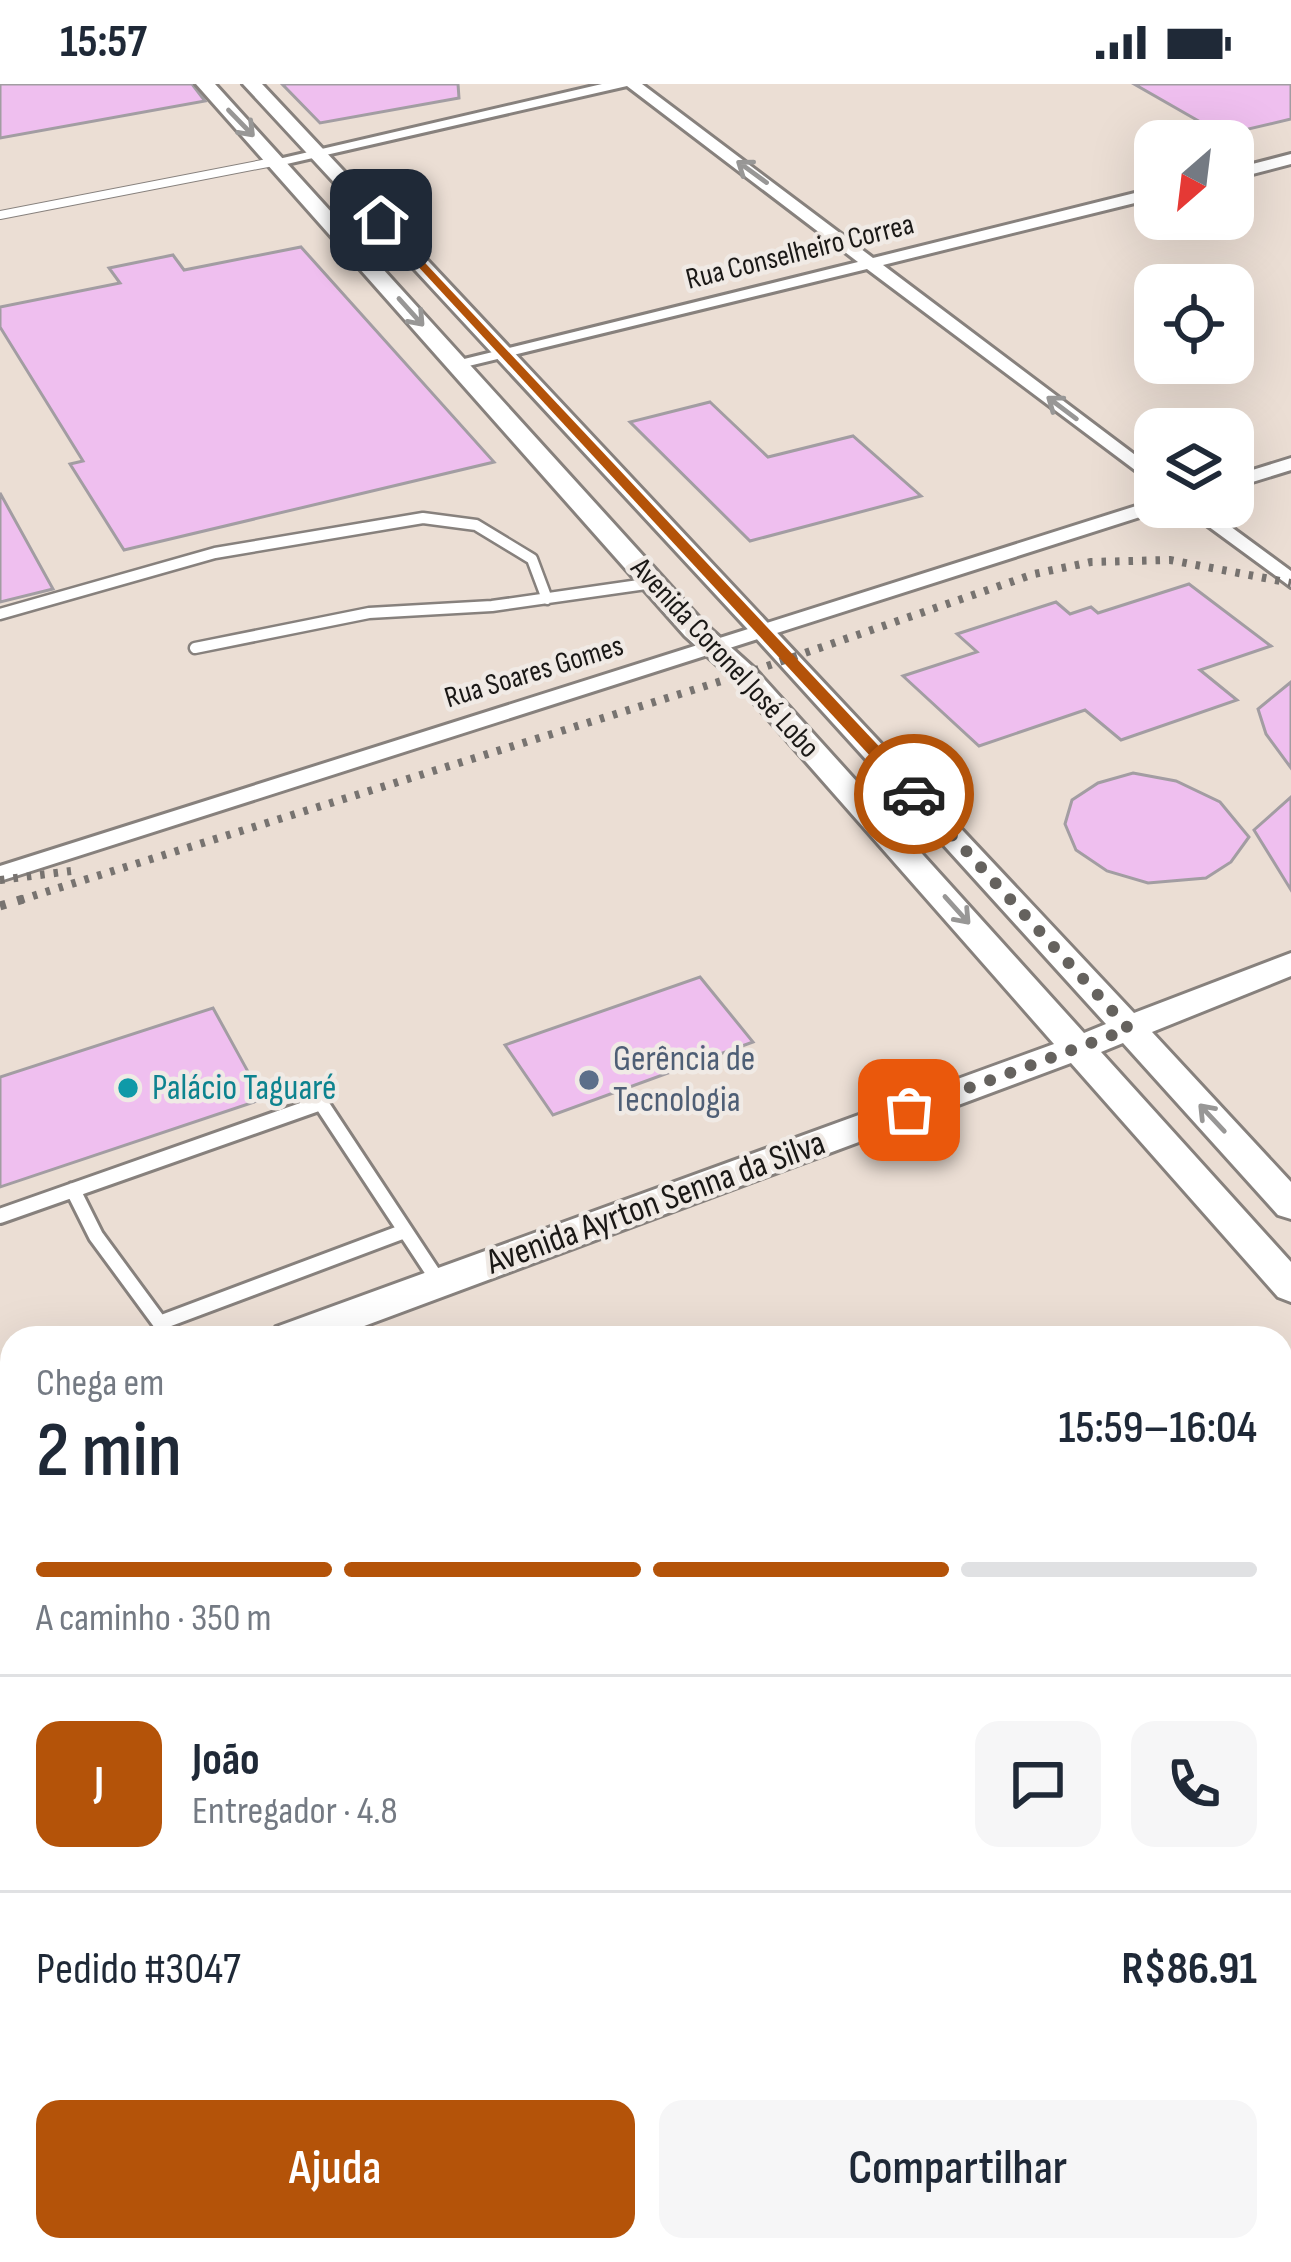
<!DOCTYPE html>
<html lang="pt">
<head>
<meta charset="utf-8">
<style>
  :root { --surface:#fff; --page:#f6f6f7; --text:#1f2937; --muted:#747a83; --line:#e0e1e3; --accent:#b45309 }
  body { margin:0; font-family:"Sofia Sans Condensed",sans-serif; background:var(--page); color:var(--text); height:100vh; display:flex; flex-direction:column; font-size:45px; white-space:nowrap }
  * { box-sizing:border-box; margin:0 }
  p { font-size:39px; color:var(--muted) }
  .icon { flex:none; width:66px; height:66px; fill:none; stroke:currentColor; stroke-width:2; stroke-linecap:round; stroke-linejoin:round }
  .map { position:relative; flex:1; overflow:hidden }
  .side { position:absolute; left:0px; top:1242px; width:1293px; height:936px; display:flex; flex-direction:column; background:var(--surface); border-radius:36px 36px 0 0; box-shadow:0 12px 48px #0002 }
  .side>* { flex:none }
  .needle { width:78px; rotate:208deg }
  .tools { position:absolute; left:1134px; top:36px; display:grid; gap:24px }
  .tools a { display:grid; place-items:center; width:120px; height:120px; border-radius:24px; background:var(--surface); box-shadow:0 12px 48px #0002; font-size:60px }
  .pin { position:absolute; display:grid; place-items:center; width:102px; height:102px; color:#fff; margin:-51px; border-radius:24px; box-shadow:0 6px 18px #0006 }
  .courier { position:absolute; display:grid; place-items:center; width:120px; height:120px; margin:-60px; border:9px solid #b45309; border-radius:50%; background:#fff; color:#222; box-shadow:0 3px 15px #0007 }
  .head em { font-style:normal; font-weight:600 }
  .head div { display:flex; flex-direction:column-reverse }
  .head { display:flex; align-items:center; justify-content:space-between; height:204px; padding:0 36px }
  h1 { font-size:78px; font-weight:600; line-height:90px }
  .bar { display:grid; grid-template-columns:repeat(4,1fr); gap:18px 12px; align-content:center; height:144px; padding:0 36px }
  .bar i { height:15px; border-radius:9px; background:var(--line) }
  .bar .active { background:var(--accent) }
  .bar p { grid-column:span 4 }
  .line { display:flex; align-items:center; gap:30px; padding:0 36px; border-top:3px solid var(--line) }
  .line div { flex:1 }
  .round { display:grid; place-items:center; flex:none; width:126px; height:126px; border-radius:24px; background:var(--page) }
  .button { display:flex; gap:24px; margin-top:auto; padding:24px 36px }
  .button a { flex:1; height:138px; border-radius:24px; background:var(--accent); color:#fff; font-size:48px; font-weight:600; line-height:138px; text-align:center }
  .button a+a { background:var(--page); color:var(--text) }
  .status { display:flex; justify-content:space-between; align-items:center; height:84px; padding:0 60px; background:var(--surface); direction:ltr }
  .status svg { height:33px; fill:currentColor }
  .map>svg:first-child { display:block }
</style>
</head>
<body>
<div class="status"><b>15:57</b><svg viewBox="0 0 49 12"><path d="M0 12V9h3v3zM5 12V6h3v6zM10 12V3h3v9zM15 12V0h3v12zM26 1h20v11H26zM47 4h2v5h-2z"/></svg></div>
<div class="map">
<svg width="1291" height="2178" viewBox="0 0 1291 2178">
  <rect width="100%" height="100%" fill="#f0eae5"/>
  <path fill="#ebded4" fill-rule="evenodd" d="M0,0H1291V2178H0ZM1155,57H1233V135H1155ZM1155,201H1233V279H1155ZM1155,345H1233V423H1155ZM12,1254H1281V2166H12Z"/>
  <path fill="#efbfef" stroke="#a29da2" stroke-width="3" d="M0,0H192L205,17L0,54Z
    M282,0H458L459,14L320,39Z
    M1134,0H1291V35L1223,51Z
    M301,163L494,378L124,466L70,380L83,377L0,243V223L120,199L109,184L173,171L184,186Z
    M710,318L768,373L853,352L921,412L750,457L630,338Z
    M0,409L53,505L0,518Z
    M1189,500L1271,562L1200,586L1237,616L1121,656L1085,626L979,662L903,592L977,568L957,550L1056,518L1070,530L1091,523L1098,529Z
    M1291,598V684L1266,650L1258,625Z
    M1133,689L1176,697L1220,718L1249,753L1231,778L1206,794L1148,799L1107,787L1076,766L1065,740L1072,716L1098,699Z
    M1291,713V806L1254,746Z
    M700,893L753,958L553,1031L505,961Z
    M213,924L263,1015L0,1103V993Z"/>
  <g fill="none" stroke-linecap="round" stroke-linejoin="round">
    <g stroke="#87817d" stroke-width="10">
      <path id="service-far2" d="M0,131L278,77"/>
    </g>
    <g stroke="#87817d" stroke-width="15">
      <path id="service-far1" d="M0,530L215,469L423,434L476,441L532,475L547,515
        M195,564L369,529L492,522L653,499"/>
    </g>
    <g stroke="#87817d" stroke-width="20">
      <path id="service" d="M73,1106L96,1152L171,1254
        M0,1132L321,1019L439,1198
        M162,1238L402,1148"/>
    </g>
    <g stroke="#87817d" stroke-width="6">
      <path id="minor" d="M602,0H642L873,174L1155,104V114L883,181L1155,386V401L867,185L452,286V278L858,178L627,2L278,82L270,77Z
        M1291,70V80L1233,95V85Z
        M1291,374V386L1233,404V392Z
        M1155,416V423H1164L1162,426L0,797V782Z
        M1182,423H1204L1291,487V503Z
        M1291,1724V1757L1281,1761V1728Z
        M426,2166H484L479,2178H421Z"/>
    </g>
    <g stroke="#87817d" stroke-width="6">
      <path id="tertiary" d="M196,0H215L705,540L754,584L1084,949L1106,940L755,553L243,0H262L1134,929L1291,869V892L1152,948L1291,1098V1135L1278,1131L1123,959L1101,968L1291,1178V1218L1278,1213L1071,979L332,1254H271L276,1243L1054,960L734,596L685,552Z
        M12,1339V1372L0,1376V1343Z"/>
    </g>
    <g stroke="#87817d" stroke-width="6">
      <path id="secondary" d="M0,1827L12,1832V1886L0,1882Z
        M0,1968L12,1973V2032L0,2027Z
        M182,2166H250L255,2178H187Z
        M367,2166H436L441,2178H372Z"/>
    </g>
    <use href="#service-far2" stroke="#fff" stroke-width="8"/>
    <use href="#service-far1" stroke="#fff" stroke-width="10"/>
    <use href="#service" stroke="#fff" stroke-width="14"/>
    <use href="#minor" fill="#fff" fill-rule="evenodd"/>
    <use href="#tertiary" fill="#fff" fill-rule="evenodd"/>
    <use href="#secondary" fill="#fff" fill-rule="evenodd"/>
    <path stroke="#777370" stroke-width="8" stroke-dasharray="4.5 9" stroke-linecap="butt" d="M0,796L71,787
      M20,816L744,590L1034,490L1091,478L1170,476L1291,499"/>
    <path stroke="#777370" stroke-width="9" stroke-dasharray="6 12" stroke-linecap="butt" d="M0,822L30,813"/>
    <path stroke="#777370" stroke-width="12" stroke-dasharray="8 15" stroke-linecap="butt" d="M0,1778L12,1786
      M542,2166L558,2178"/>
  </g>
  <defs><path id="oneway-shaft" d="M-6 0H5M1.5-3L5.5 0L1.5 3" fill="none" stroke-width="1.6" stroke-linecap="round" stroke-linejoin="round" transform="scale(3)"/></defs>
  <g stroke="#989796">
    <use href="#oneway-shaft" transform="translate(241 39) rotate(46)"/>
    <use href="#oneway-shaft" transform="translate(752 88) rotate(-144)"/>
    <use href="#oneway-shaft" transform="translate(411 228) rotate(48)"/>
    <use href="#oneway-shaft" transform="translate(1062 324) rotate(-143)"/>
    <use href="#oneway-shaft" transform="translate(957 826) rotate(48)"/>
    <use href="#oneway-shaft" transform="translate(1212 1034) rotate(-133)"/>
  </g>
  <path fill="#b45309" d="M381,132L920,706V713H908L377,138Z"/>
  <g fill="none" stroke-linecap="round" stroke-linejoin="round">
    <path stroke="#65625e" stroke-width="12" stroke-dasharray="0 21.6" d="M909,1026L1129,945L914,710"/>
  </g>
  <circle fill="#5c6f8a" stroke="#f0eae5" stroke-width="4.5" cx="589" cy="996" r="12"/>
  <circle fill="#0f9aa8" stroke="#f0eae5" stroke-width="4.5" cx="128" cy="1004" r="12"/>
  <g text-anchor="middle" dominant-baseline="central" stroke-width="9" stroke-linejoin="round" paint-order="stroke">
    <g font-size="30" fill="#1a1816" stroke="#f0eae5">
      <text transform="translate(800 168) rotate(-14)">Rua Conselheiro Correa</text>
      <text transform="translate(725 574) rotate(47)">Avenida Coronel José Lobo</text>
      <text transform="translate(534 588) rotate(-17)">Rua Soares Gomes</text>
    </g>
    <g font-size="36" fill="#4e5e75" stroke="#f0eae5" text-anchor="start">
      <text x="613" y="975">Gerência de<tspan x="613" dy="41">Tecnologia</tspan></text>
    </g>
    <g font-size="36" fill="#0d838f" stroke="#f0eae5" text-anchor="start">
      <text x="152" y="1004">Palácio Taguaré</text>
    </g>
    <g font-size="36" fill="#1a1816" stroke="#f0eae5">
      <text transform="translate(656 1119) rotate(-20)">Avenida Ayrton Senna da Silva</text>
    </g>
  </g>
</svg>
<div class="tools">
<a><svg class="needle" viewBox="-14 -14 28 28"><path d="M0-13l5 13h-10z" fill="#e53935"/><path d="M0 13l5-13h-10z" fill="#747a83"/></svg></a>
<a><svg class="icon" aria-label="locate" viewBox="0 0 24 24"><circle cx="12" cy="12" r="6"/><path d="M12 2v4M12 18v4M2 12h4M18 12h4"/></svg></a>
<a><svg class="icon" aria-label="layers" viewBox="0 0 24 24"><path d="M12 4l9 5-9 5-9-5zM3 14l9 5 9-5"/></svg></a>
</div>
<div class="pin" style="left:909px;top:1026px;background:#ea580c"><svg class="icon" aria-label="bag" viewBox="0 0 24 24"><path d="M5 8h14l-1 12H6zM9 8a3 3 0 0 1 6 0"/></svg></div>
<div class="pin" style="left:381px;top:136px;background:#1f2937"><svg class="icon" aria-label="home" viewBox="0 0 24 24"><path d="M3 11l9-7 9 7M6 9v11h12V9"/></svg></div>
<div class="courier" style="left:914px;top:710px"><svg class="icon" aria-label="car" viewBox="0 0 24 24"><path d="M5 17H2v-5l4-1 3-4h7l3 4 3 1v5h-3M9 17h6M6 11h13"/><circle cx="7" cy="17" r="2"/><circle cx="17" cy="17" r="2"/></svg></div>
<section class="side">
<div class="head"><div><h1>2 min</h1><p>Chega em</p></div><em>15:59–16:04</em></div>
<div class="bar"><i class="active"></i><i class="active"></i><i class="active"></i><i></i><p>A caminho · 350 m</p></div>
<div class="line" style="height:216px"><b class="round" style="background:var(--accent);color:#fff">J</b><div><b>João</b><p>Entregador · 4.8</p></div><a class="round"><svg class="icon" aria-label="chat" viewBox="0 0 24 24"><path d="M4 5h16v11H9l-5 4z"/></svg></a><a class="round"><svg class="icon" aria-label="phone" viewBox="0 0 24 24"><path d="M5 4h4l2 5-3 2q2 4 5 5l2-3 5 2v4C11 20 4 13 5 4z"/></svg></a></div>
<div class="line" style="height:156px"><div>Pedido #3047</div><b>R$86.91</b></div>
<div class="button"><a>Ajuda</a><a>Compartilhar</a></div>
</section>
</div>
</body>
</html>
